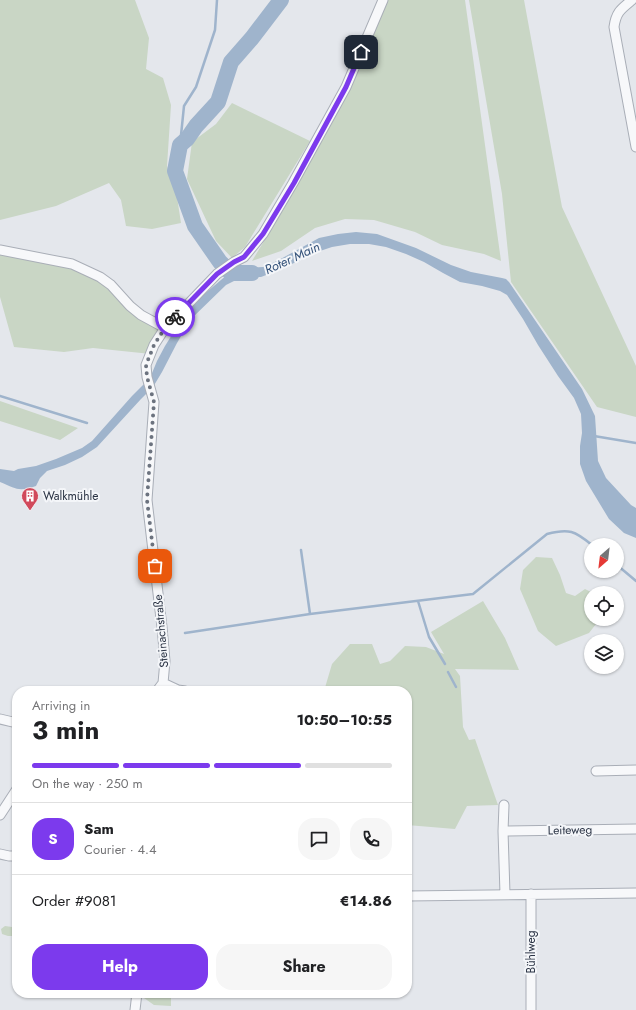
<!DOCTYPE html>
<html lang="en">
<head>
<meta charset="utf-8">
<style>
  :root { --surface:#fff; --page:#f6f6f6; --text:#202124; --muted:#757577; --line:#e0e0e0; --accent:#7c3aed }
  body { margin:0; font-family:Jost,sans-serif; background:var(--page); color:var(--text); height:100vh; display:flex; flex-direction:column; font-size:15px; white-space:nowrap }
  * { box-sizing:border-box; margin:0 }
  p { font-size:13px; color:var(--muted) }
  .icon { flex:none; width:22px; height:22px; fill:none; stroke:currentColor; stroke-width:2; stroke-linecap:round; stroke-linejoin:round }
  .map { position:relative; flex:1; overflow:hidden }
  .panel { position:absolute; left:12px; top:686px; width:400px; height:312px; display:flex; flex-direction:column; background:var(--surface); border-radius:16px; box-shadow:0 1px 3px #0004 }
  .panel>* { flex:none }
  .needle { width:26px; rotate:208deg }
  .controls { position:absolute; left:584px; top:538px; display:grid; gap:8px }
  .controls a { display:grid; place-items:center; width:40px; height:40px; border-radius:50%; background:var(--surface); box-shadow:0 1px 3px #0004; font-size:20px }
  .pin { position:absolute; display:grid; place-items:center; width:34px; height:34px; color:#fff; margin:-17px; border-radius:8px; box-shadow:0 2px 6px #0006 }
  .courier { position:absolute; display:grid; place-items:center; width:40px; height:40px; margin:-20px; border:3px solid #7c3aed; border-radius:50%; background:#fff; color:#222; box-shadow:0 1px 5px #0007 }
  .head em { font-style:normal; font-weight:700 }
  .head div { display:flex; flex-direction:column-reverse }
  .head { display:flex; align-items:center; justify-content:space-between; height:68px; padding:0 20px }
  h1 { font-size:26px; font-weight:700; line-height:30px }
  .bar { display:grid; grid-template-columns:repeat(4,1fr); gap:6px 4px; align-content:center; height:48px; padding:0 20px }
  .bar i { height:5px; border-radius:3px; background:var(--line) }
  .bar .active { background:var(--accent) }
  .bar p { grid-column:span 4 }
  .line { display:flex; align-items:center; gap:10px; padding:0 20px; border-top:1px solid var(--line) }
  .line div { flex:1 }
  .round { display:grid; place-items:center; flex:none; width:42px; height:42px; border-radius:16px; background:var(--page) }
  .primary-button { display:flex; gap:8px; margin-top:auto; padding:8px 20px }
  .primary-button a { flex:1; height:46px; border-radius:16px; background:var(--accent); color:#fff; font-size:16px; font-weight:700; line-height:46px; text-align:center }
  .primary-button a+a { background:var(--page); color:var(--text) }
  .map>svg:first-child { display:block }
</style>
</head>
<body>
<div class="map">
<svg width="636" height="1010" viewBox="0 0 636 1010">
  <rect width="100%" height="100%" fill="#e4e7ec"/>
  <path fill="#c9d6c5" d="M0,0H135L149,38L146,69L163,78L171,105L167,166L177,197L181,223L152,229L126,226L121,200L109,183L56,206L0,220Z
    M388,0H465L501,261L484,254L442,245L415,232L374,220L345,219L315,228L281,251L252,261L284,208L351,86Z
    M469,0H524L562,207L636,366V417L597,407L511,282L502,194Z
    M232,103L310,141L245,247L232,258L216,241L187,179L192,142L216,124Z
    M0,250L72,264L120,294L165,328L151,354L93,348L64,352L14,347L0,297Z
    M0,401L78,428L60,440L0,421Z
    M536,557L552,558L560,575L566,593L575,596L585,589L593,593H591V619H600L589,633L556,646L538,631L520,589L523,570Z
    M483,601L505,638L519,670L455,669L460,676L463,727L469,740L475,739L498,805L467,806L455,829L407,825V691H324L332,664L350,644H372L380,664L390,661L405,646L426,647L444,654L431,632Z
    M5,926L12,927L16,929L13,936H8L2,934L1,929Z
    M144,993H171V1006L154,1005L144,998Z"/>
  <path fill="#9fb4cc" d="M356,232L377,234L416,248L451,265L471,272L502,278L506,279L509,282L582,389L595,416L598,461L606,478L631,505L636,508V538L624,533L609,519L586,481L580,464V446L582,433L581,414L574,398L558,376L538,345L523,319L507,295L500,291L482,286L460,282L443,273L424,262L406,254L386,247L369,244H350L332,247L311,254L294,263L274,272L261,277H242L226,285L191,319L177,343L162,372L153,387L141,399L97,447L82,457L65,465L47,471L40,478L36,486C18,492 17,489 0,482V469L14,471L18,469L36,466L56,459L82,448L92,441L132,396L150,378L157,361L165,346L185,314L202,296L234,269L263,267L277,261L319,238L338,234Z"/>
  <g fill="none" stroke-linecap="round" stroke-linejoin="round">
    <path stroke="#9fb4cc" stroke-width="2.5" d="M180,145L184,106L196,87L215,30L217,0
      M0,396L87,423
      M594,436L636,443
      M301,550L310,614
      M617,565L636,581
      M418,601L429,637L445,664
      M185,633L310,614L473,594L547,534C569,528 575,531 592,545
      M448,672L456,687"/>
    <path stroke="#9fb4cc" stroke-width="16" d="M252,273H231L220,262L195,226L175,171L180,145L187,139L196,126L218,102L231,62L252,38L281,0"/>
    <g stroke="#a9aeb7" stroke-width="11">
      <path id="minor" d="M632,0C621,9 616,12 614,27L636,147
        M0,250L72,264L100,277L111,285L130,306L141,315L165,328
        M163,683L178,690L185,691
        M157,691L163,683L165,661L162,627L147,500L154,402L147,377L146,365L154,345L165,328L217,274L234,262L244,257L263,234L293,183L346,87L383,0
        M0,719L17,723
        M596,771L636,770
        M504,805L503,831L505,894
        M0,815L17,789
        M503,831L636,829
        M0,854L9,856H17
        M407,896L636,893
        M135,1010L137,993
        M531,1010V894"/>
    </g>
    <use href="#minor" stroke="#f7f8fa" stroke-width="9"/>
  </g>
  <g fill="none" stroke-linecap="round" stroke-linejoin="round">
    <path stroke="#6c737f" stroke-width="4" stroke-dasharray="0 7.2" d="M155,566L147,500L154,402L147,377L146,365L154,345L165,328L175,317"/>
    <path stroke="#7c3aed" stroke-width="5" d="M175,317L217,274L234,262L244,257L263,234L294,183L346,87L361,52"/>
  </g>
  <defs>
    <g id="building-pin" transform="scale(0.9)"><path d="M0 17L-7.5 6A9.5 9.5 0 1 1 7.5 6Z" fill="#d1495b" stroke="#f4f6f9"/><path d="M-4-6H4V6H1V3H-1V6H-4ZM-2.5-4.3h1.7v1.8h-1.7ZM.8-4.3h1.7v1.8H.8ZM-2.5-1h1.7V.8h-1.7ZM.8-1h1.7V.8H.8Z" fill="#fff"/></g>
  </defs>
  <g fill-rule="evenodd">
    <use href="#building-pin" x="30" y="496"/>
  </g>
  <g text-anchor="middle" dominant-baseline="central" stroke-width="4" stroke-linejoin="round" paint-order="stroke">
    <g font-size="12" fill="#2b3445" stroke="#f4f6f9" text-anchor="start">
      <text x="43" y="496">Walkmühle</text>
    </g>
    <g font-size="12" fill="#2b3445" stroke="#f4f6f9">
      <text transform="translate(161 631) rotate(-95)">Steinachstraße</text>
      <text transform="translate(570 830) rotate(-1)">Leiteweg</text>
      <text transform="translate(531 952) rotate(-90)">Bühlweg</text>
    </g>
    <g font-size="13" font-style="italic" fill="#34527a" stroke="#f4f6f9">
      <text transform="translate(292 258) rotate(-25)">Roter Main</text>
    </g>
  </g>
</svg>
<div class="controls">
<a><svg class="needle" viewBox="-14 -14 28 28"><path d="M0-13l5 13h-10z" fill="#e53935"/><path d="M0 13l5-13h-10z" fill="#757577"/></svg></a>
<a><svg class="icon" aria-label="locate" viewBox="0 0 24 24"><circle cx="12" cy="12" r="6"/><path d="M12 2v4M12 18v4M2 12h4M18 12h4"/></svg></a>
<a><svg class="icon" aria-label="layers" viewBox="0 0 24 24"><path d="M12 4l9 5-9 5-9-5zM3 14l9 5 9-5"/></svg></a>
</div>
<div class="pin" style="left:155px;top:566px;background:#ea580c"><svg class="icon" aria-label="bag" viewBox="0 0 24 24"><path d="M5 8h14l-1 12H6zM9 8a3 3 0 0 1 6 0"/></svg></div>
<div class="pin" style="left:361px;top:52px;background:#1f2937"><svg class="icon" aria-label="home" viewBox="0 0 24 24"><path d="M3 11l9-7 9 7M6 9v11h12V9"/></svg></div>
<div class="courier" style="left:175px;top:317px"><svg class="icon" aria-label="bike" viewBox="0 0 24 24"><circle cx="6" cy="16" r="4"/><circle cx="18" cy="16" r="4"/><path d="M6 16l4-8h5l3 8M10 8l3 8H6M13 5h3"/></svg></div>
<section class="panel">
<div class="head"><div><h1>3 min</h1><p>Arriving in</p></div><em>10:50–10:55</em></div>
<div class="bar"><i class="active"></i><i class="active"></i><i class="active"></i><i></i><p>On the way · 250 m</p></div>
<div class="line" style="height:72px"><b class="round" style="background:var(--accent);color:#fff">S</b><div><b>Sam</b><p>Courier · 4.4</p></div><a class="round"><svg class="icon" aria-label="chat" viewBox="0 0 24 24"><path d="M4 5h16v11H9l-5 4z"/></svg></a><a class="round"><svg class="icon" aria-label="phone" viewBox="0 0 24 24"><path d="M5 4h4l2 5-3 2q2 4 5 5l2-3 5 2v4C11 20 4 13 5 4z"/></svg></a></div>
<div class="line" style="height:52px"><div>Order #9081</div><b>€14.86</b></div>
<div class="primary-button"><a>Help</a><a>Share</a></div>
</section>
</div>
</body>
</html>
